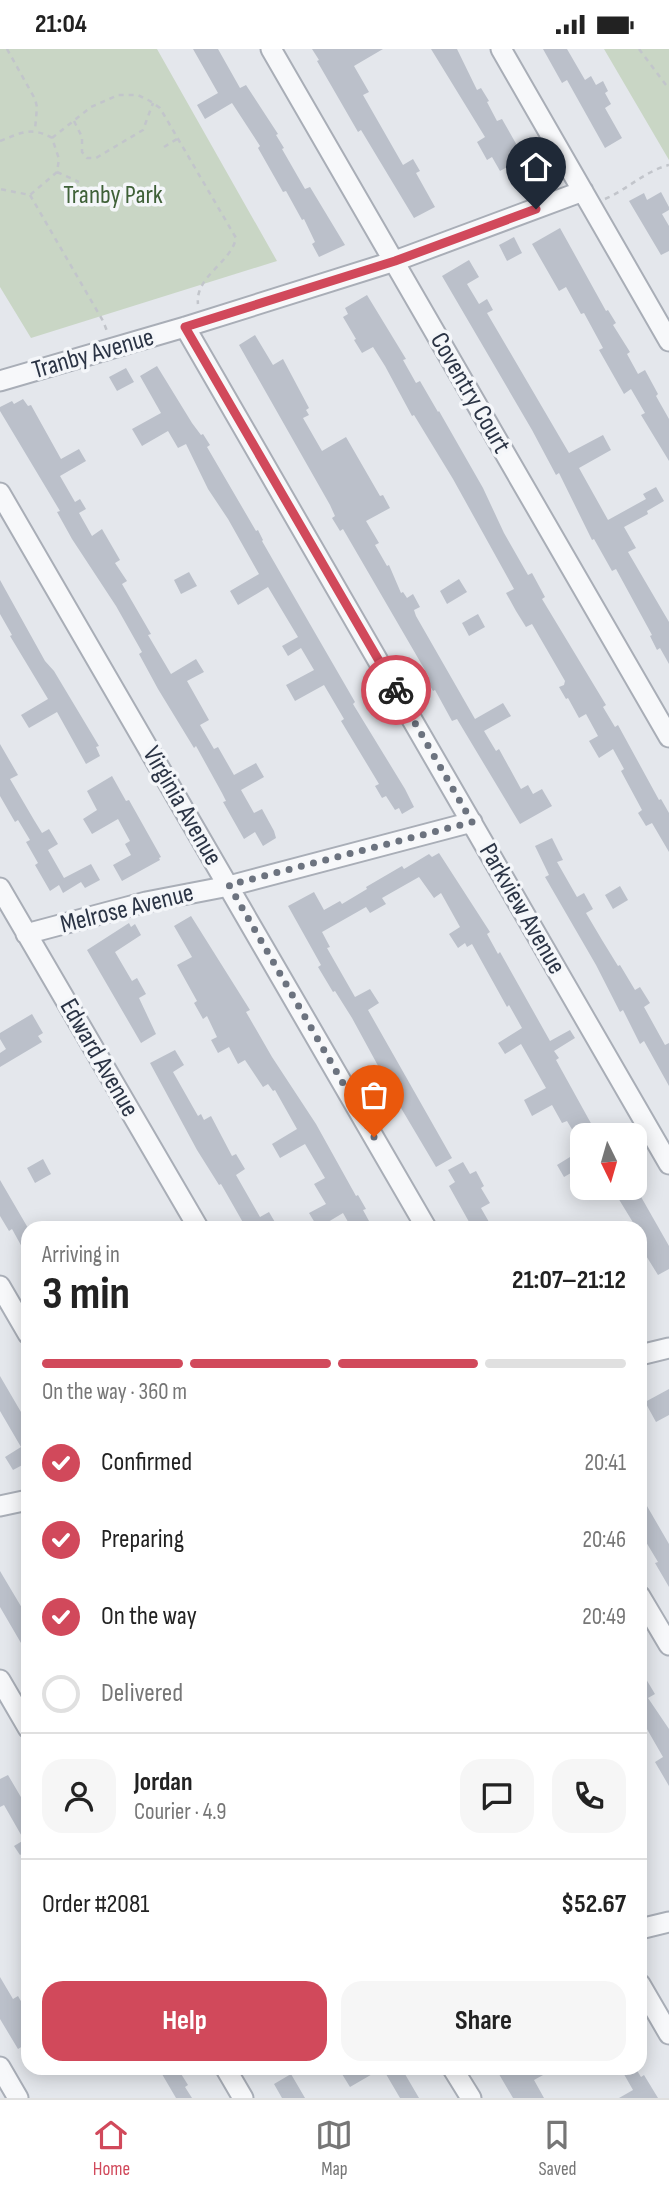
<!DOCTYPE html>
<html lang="en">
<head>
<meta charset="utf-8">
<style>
  :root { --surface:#fff; --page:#f6f6f6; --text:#222; --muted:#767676; --line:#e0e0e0; --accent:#d1495b }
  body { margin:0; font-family:"Sofia Sans Condensed",sans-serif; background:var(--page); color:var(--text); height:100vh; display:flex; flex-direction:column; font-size:26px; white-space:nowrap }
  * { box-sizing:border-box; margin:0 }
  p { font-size:23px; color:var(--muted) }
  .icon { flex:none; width:38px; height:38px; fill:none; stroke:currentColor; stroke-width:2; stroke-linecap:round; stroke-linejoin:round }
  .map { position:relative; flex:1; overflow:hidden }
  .side { position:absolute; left:21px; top:1172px; width:626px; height:854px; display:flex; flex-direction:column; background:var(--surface); border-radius:21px; box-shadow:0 4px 18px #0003 }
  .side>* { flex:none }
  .needle { width:46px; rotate:175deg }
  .tools { position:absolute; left:570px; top:1074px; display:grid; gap:14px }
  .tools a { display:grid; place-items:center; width:77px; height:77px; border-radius:14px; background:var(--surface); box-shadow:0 4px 18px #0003; font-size:35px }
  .pin { position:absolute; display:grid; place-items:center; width:60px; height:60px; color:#fff; margin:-72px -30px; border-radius:50% 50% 50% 0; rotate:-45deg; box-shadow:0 0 7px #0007 }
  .pin .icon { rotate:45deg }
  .courier { position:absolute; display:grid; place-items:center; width:70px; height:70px; margin:-35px; border:5px solid #d1495b; border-radius:50%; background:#fff; color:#222; box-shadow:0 2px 9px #0007 }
  .headline em { font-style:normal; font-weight:700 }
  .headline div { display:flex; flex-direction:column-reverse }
  .headline { display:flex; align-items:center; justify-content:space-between; height:119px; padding:0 21px }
  h1 { font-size:46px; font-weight:700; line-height:52px }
  .bar { display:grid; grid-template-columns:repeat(4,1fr); gap:10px 7px; align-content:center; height:84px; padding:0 21px }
  .bar i { height:9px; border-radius:5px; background:var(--line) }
  .bar .selected { background:var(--accent) }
  .bar p { grid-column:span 4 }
  .line { display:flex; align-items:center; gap:18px; padding:0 21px; border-top:2px solid var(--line) }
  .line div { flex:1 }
  .round { display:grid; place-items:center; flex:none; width:74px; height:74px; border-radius:21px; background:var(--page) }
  ol { padding:0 21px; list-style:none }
  li { display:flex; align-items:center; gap:21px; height:77px }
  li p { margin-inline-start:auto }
  li .icon { padding:7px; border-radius:50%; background:var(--accent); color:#fff; stroke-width:4 }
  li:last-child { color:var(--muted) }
  li i { width:38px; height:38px; border:4px solid var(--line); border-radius:50% }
  .primary-button { display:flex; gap:14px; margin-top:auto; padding:14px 21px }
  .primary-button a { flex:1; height:80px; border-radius:21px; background:var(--accent); color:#fff; font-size:28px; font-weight:700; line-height:80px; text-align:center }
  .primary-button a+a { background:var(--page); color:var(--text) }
  .status { display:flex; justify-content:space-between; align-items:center; height:49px; padding:0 35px; background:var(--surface); direction:ltr }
  .status svg { height:19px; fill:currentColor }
  .tab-bar { display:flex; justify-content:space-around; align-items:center; height:98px; border-top:2px solid var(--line); background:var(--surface); font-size:19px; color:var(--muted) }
  .tab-bar a { display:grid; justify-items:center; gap:4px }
  .tab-bar .selected { color:var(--accent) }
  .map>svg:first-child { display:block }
</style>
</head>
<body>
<div class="status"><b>21:04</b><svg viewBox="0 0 49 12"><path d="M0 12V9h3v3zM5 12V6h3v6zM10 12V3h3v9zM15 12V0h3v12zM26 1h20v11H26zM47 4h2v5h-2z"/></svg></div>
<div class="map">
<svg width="669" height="2049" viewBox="0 0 669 2049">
  <rect width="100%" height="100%" fill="#e4e7ec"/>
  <path fill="#c9d6c5" d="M0,0H157L277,212L31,289L0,238Z
    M604,0H669V111Z"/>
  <path fill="#bbc0ca" d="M193,0H218L240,39L246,36L278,85L276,86L284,99L282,100L305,140L310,138L345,196L319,208L312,195L315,193L304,170L302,171L286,142L283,143L258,99L260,97L232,54L205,70L197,56L218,44Z
    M312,0H383L354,17L369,43L363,46L403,116L413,110L420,122L416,124L435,158L414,169L361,81L358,83L343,57L317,12L319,11Z
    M431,0H457L477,41L481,39L489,52L487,53L497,72L502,70L519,100L522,98L535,122L520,131L517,125L514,127L509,117L500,122L492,108L487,111L477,93L485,88Z
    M543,0H567L585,31L591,27L596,36L603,32L608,42L605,44L611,55L605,59L622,89L605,99L567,31L562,34Z
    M661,143L669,158V161L662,165L669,177V202L661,206L629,152L644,144L647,151Z
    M560,179L606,262L608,261L616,274L613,276L630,303L627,305L638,325L645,321L658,345L656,347L669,370V412L641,366L645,364L631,340L624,345L599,301L603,299L584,264L581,265L566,238L559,242L532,195Z
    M514,188L522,204L507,212L499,196Z
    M469,211L479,228L467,235L479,255L487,250L493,261L487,264L569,404L603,386L611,401L579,419L608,471L646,450L643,445L656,438L664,452L647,462L648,465L624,478L636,499L628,503L669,573V615L660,599L657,601L650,587L652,586L616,520L612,522L594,490L592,491L559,424L556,426L532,381L442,227Z
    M367,246L406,310L403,311L416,334L420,332L438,363L439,362L483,439L504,484L528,526L532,524L545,548L542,550L606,656L603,658L615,678L618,676L659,751L661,750L669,764V803L652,774L646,777L638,764L642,761L621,722L624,720L613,700L599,709L589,692L598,687L586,665L579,669L568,649L566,650L559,638L564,636L565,632L532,575L526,578L516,562L506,544L514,540L453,430L414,366L412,367L385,317L373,298L362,304L354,291L356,290L343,268L348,265L345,259Z
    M255,286L273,316L283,310L309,359L306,361L309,366L303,369L322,402L346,388L380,447L383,446L390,459L366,472L379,494L375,496L387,517L389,516L401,544L403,543L407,549L413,545L420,558L414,561L416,567L475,670L503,654L511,667L484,682L496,702L499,700L521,740L528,736L533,745L542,740L552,757L520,775L457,670L452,672L435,641L433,642L426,630L429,628L343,480L340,482L332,469L335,467L330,456L239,296Z
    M157,317L192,374L201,386L203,385L210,396L207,398L256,482L258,481L263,491L262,492L281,525L355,653L353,655L405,740L414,758L402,765L399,759L395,761L386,747L382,749L375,737L379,735L341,672L344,670L324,636L295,652L286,636L314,621L301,599L288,607L282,597L298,588L268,538L238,556L230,542L259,525L228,470L208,440L186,395L178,399L168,382L142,397L132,380L161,364L140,327Z
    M126,319L134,333L117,342L109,328Z
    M23,350L28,357L31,356L61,410L79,400L86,412L60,427L75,453L80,450L86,460L79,464L92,487L102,480L120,511L115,514L127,532L122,535L151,585L148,586L171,625L196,610L204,623L187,632L209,671L200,676L214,700L218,698L234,726L256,714L264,728L241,741L254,764L262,760L274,782L276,789L263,797L255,783L244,790L223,753L226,752L222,744L196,697L194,699L158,640L139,605L142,603L116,557L72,490L57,463L60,462L0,362V358L12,352L14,355Z
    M189,523L197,537L181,545L174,531Z
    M459,530L467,543L447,555L440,542Z
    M0,531L45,612L54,622L99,697L96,698L100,707L86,715L57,663L29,679L21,666L48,650L10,587L12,586L0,565Z
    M478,565L485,578L469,587L462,574Z
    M0,695L18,726L10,730L34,771L42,784L49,780L58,795L48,801L64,829L91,815L100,831L85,839L81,833L63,844L59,836L50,842L35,816L38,814L26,793L30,791L18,771L15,773L0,747Z
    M112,727L126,752L129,751L161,808L159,809L160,811L122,832L113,816L131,806L125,795L130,792L118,770L92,785L83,770L97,761L87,742Z
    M552,789L563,811L557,813L577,848L584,844L593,860L586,864L602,891L618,917L620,916L635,941L640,938L650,954L644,958L665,996L669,994V1037L644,992L640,995L623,961L620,963L596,916L545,828L549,826L535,797Z
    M439,804L490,883L487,885L498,905L500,903L550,992L570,981L575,989L554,1002L559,1009L556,1011L598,1087H576L567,1072L562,1074L552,1056L532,1067L524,1051L546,1039L521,995L505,1005L498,994L522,979L509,956L507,958L472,895L467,898L465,894L458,899L449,885L460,878L441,844L434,849L419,828L382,849L386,855L370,864L366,858L322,883L330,898L327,899L355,948L370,940L379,954L368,961L452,1109L436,1118L401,1059L352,969L335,942L333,943L318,918L321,916L288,857L314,843L324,861L340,852L342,855L367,840L366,838L402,817L404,820L429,805L432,808Z
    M620,837L628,851L613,860L605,846Z
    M191,867L250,961L246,963L272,1008L316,1075L356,1147L358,1146L366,1160L363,1161L369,1172L352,1180L343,1164L318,1179L309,1164L326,1155L314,1135L325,1129L305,1095L280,1109L272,1095L297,1080L275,1041L273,1042L268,1035L263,1038L245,1011L238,1015L229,998L218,1004L211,991L217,988L207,967L203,970L194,954L197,952L177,916L192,908L174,877Z
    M129,874L131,878L135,875L141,886L115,903L132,932L137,929L146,945L139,949L156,985L141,994L87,901Z
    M32,965L43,984L38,987L42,993L0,1018V1004L6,1000L0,990V984Z
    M175,1001L184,1016L173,1023L198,1067L201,1065L204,1071L211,1067L232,1107L236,1105L245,1120L236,1126L260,1168L269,1163L279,1180H240L245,1177L221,1135L219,1136L197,1101L150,1014Z
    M583,1100V1117L564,1128L557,1116Z
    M43,1110L51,1125L35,1134L27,1119Z
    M463,1113L470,1125L476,1122L484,1137L481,1139L490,1154L481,1159L493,1180H473L449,1137L455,1133L448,1121Z
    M0,1131L28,1179V1209L12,1180L9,1182L0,1167Z
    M612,1139H636L669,1197V1220L658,1226L640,1197V1180H637Z
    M0,1327L28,1375V1413L13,1421L5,1408L21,1398L0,1362Z
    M669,1340V1366L656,1373L645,1353Z
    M640,1445L669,1495V1538L655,1514L658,1513L640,1483Z
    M0,1522L22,1559L28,1555V1606L0,1558Z
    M640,1620L655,1645L648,1649L669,1680V1737L655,1713L663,1708L640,1668Z
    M8,1726L25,1755L28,1753V1801L20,1806L14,1797L24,1791L4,1756L0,1758V1730Z
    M0,1928L13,1950L18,1947L22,1954L21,1964L28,1975V1994L18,2000L0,1970Z
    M159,2020H178L188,2036L185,2038L192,2049H176Z
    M351,2020H381L350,2038L342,2025Z
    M383,2020H402L419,2049H400Z
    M496,2020H554L534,2031L544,2049H513Z
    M621,2020H636L641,2028L644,2026L658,2049H619L633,2041Z
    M291,2025L305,2049H282L274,2035Z"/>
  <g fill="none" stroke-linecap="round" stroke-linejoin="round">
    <g stroke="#a9aeb7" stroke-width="23">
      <path id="minor" d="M271,0L669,688
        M501,0L669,292
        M185,278L669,1115
        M0,332L185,278L395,212L583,142
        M0,444L427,1180
        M0,839L199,1180
        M26,885L146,853L229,837L472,773
        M0,1237L28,1285
        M640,1306L669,1299
        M0,1457L28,1451
        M640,1547L669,1596
        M0,1631L28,1679
        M640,1880L669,1873
        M640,1935L669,1985
        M0,2018L18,2049
        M226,2020L243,2049
        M453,2020L471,2049"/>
    </g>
    <path stroke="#c2c5cb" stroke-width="2.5" stroke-dasharray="5 5" stroke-linecap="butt" d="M7,0L35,50L37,58L35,81
      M639,0L669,40
      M74,72L82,88V103L87,109H96L143,81L153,54
      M52,89L91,58L118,46H138L150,52L160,59L236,189C231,214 195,227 198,255
      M0,92C21,84 31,77 52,89L59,110L57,123L30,146L0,140
      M164,98L177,90
      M57,123L79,133
      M30,146L103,272L107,282
      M605,150C628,140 645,122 669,116"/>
    <use href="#minor" stroke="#f7f8fa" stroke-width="19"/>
  </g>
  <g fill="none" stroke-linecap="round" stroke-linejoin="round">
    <path stroke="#6c737f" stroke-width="7" stroke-dasharray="0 12.6" d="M374,1088L229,836L472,773L396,641"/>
    <path stroke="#d1495b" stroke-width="9" d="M396,641L185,278L395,212L536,160"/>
  </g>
  <g text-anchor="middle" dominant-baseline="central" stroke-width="7" stroke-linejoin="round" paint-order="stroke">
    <g font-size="26" fill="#3f6138" stroke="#f4f6f9">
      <text x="113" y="146">Tranby Park</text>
    </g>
    <g font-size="26" fill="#2b3445" stroke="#f4f6f9">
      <text transform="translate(93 305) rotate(-16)">Tranby Avenue</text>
      <text transform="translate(470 344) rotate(60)">Coventry Court</text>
      <text transform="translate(182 757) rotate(60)">Virginia Avenue</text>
      <text transform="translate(127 860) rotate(-14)">Melrose Avenue</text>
      <text transform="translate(522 860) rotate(60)">Parkview Avenue</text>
      <text transform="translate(99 1009) rotate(60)">Edward Avenue</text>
    </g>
  </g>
</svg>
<div class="tools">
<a><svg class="needle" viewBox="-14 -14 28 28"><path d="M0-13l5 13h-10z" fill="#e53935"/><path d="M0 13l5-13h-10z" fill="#767676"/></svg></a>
</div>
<div class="pin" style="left:374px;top:1088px;background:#ea580c"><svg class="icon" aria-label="bag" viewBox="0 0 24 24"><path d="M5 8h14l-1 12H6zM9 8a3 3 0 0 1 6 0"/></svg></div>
<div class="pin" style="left:536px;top:160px;background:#1f2937"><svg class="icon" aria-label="home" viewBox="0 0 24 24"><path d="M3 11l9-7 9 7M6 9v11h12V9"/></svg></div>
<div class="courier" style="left:396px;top:641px"><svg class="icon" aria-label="bike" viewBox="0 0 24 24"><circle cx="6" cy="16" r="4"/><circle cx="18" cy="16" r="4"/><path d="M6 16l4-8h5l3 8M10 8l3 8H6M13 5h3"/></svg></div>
<section class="side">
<div class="headline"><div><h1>3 min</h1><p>Arriving in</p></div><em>21:07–21:12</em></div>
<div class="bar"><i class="selected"></i><i class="selected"></i><i class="selected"></i><i></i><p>On the way · 360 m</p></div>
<ol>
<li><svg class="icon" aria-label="check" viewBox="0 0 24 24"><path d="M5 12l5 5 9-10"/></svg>Confirmed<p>20:41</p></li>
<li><svg class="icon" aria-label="check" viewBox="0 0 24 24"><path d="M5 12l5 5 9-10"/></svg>Preparing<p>20:46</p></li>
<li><svg class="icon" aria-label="check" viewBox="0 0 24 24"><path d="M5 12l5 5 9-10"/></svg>On the way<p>20:49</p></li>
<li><i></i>Delivered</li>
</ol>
<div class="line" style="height:126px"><a class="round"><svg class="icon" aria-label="person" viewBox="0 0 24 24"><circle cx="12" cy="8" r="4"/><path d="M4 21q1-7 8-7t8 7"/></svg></a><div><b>Jordan</b><p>Courier · 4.9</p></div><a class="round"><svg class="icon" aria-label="chat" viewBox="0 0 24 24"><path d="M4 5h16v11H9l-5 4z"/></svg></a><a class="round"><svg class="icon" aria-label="phone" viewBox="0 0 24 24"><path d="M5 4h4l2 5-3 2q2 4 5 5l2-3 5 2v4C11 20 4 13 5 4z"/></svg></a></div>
<div class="line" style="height:91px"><div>Order #2081</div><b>$52.67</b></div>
<div class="primary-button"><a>Help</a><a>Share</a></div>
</section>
</div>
<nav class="tab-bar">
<a class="selected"><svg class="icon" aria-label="home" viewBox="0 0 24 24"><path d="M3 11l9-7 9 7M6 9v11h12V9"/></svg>Home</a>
<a><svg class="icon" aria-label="map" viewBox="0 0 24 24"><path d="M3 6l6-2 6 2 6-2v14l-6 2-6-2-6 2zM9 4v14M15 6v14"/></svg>Map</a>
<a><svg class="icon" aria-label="saved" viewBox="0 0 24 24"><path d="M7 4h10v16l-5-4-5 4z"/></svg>Saved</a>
</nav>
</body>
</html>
